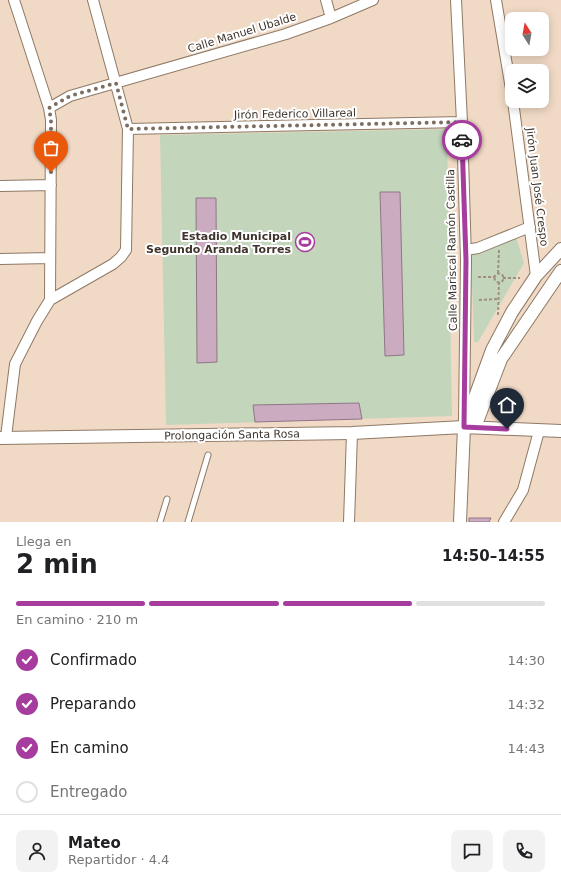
<!DOCTYPE html>
<html lang="es">
<head>
<meta charset="utf-8">
<style>
  :root { --surface:#fff; --page:#f2f2f2; --text:#202124; --muted:#757577; --line:#e0e0e0; --accent:#a63c9d }
  body { margin:0; font-family:"DejaVu Sans",sans-serif; background:var(--page); color:var(--text); height:100vh; display:flex; flex-direction:column; font-size:15px; white-space:nowrap }
  * { box-sizing:border-box; margin:0 }
  p { font-size:13px; color:var(--muted) }
  .icon { flex:none; width:22px; height:22px; fill:none; stroke:currentColor; stroke-width:2; stroke-linecap:round; stroke-linejoin:round }
  .map { position:relative; height:522px; overflow:hidden }
  .drawer { display:flex; flex-direction:column; background:var(--surface); flex:1 }
  .drawer>* { flex:none }
  .needle { width:26px; rotate:349deg }
  .fabs { position:absolute; left:505px; top:12px; display:grid; gap:8px }
  .fabs a { display:grid; place-items:center; width:44px; height:44px; border-radius:8px; background:var(--surface); box-shadow:0 2px 10px #0003; font-size:20px }
  .pin { position:absolute; display:grid; place-items:center; width:34px; height:34px; color:#fff; margin:-41px -17px; border-radius:50% 50% 50% 0; rotate:-45deg; box-shadow:0 0 4px #0007 }
  .pin .icon { rotate:45deg }
  .courier { position:absolute; display:grid; place-items:center; width:40px; height:40px; margin:-20px; border:3px solid #a63c9d; border-radius:50%; background:#fff; color:#222; box-shadow:0 1px 5px #0007 }
  .summary em { font-style:normal; font-weight:700 }
  .summary div { display:flex; flex-direction:column-reverse }
  .summary { display:flex; align-items:center; justify-content:space-between; height:68px; padding:0 16px }
  h1 { font-size:26px; font-weight:700; line-height:30px }
  .bar { display:grid; grid-template-columns:repeat(4,1fr); gap:6px 4px; align-content:center; height:48px; padding:0 16px }
  .bar i { height:5px; border-radius:3px; background:var(--line) }
  .bar .on { background:var(--accent) }
  .bar p { grid-column:span 4 }
  .line { display:flex; align-items:center; gap:10px; padding:0 16px; border-top:1px solid var(--line) }
  .line div { flex:1 }
  .round { display:grid; place-items:center; flex:none; width:42px; height:42px; border-radius:8px; background:var(--page) }
  ol { padding:0 16px; list-style:none }
  li { display:flex; align-items:center; gap:12px; height:44px }
  li p { margin-inline-start:auto }
  li .icon { padding:4px; border-radius:50%; background:var(--accent); color:#fff; stroke-width:4 }
  li:last-child { color:var(--muted) }
  li i { width:22px; height:22px; border:2px solid var(--line); border-radius:50% }
  .map>svg:first-child { display:block }
</style>
</head>
<body>
<div class="map">
<svg width="561" height="522" viewBox="0 0 561 522">
  <rect width="100%" height="100%" fill="#f1dac5"/>
  <path fill="#c3d6bc" d="M447,129L452,416L166,425L160,135Z
    M516,237L524,263L478,342H474L471,252Z"/>
  <path fill="#cbabbf" stroke="#8f7686" d="M380,192H400L404,355L385,356Z
    M196,198H216L217,362L197,363Z
    M359,403L362,419L255,422L253,405Z
    M469,518H491L489,522H469Z"/>
  <g fill="none" stroke-linecap="round" stroke-linejoin="round">
    <g stroke="#8e7966" stroke-width="7">
      <path id="service" d="M160,522L167,499
        M188,522L208,455"/>
    </g>
    <g stroke="#8e7966" stroke-width="12">
      <path id="minor" d="M14,0L49,108
        M326,0L331,18
        M456,0L462,122L466,260L464,420
        M496,0L512,95
        M513,101L536,276
        M128,129L462,122
        M0,186L51,185
        M466,250L478,248L530,227
        M0,259L50,258
        M50,300L113,264L121,257L126,250L128,129L93,0
        M6,437L15,364L37,321L50,300L51,120L49,108L70,96L286,34L331,18L373,0
        M349,522L352,433
        M504,522L523,490L539,431"/>
    </g>
    <g stroke="#8e7966" stroke-width="14">
      <path id="tertiary" d="M475,427L501,359L561,271
        M0,438L352,433L464,427L561,431
        M460,522L464,427L492,350L512,312L536,276L561,249"/>
    </g>
    <path stroke="#a08e7f" stroke-width="2" stroke-dasharray="3 2" stroke-linecap="butt" d="M498,273L499,250
      M494.5 278a4.5 4.5 0 1 1 9 0a4.5 4.5 0 1 1-9 0Z
      M478,277H494
      M503,278H520
      M479,300L498,299
      M498,315L499,282"/>
    <use href="#service" stroke="#fff" stroke-width="5"/>
    <use href="#minor" stroke="#fff" stroke-width="10"/>
    <use href="#tertiary" stroke="#fff" stroke-width="12"/>
  </g>
  <g fill="none" stroke-linecap="round" stroke-linejoin="round">
    <path stroke="#7d6e62" stroke-width="4" stroke-dasharray="0 7.2" d="M51,172V120L49,108L70,96L116,83L128,129L462,122V140"/>
    <path stroke="#a63c9d" stroke-width="5" d="M462,140L466,260L464,427L507,429"/>
  </g>
  <defs>
    <g id="stadium-ring" transform="scale(1)"><circle r="9.5" fill="#fff" stroke="#a63c9d" stroke-width="1.5"/><path d="M0-5a6.5 5 0 1 0 0 10a6.5 5 0 1 0 0-10ZM-3.5-1.8h7v3.6h-7Z" fill="#a63c9d"/></g>
  </defs>
  <g fill-rule="evenodd">
    <use href="#stadium-ring" x="305" y="242"/>
  </g>
  <g text-anchor="middle" dominant-baseline="central" stroke-width="4" stroke-linejoin="round" paint-order="stroke">
    <g font-size="11" fill="#3e342c" stroke="#fff">
      <text transform="translate(242 33) rotate(-17)">Calle Manuel Ubalde</text>
      <text transform="translate(295 114) rotate(-1)">Jirón Federico Villareal</text>
      <text transform="translate(537 187) rotate(83)">Jirón Juan José Crespo</text>
      <text transform="translate(452 250) rotate(-91)">Calle Mariscal Ramón Castilla</text>
      <text transform="translate(232 435) rotate(-1)">Prolongación Santa Rosa</text>
    </g>
    <g font-size="11" font-weight="bold" fill="#3e342c" stroke="#fff" text-anchor="end">
      <text x="291" y="236">Estadio Municipal<tspan x="291" dy="13">Segundo Aranda Torres</tspan></text>
    </g>
  </g>
</svg>
<div class="fabs">
<a><svg class="needle" viewBox="-14 -14 28 28"><path d="M0-13l5 13h-10z" fill="#e53935"/><path d="M0 13l5-13h-10z" fill="#757577"/></svg></a>
<a><svg class="icon" aria-label="layers" viewBox="0 0 24 24"><path d="M12 4l9 5-9 5-9-5zM3 14l9 5 9-5"/></svg></a>
</div>
<div class="pin" style="left:51px;top:172px;background:#ea580c"><svg class="icon" aria-label="bag" viewBox="0 0 24 24"><path d="M5 8h14l-1 12H6zM9 8a3 3 0 0 1 6 0"/></svg></div>
<div class="pin" style="left:507px;top:429px;background:#1f2937"><svg class="icon" aria-label="home" viewBox="0 0 24 24"><path d="M3 11l9-7 9 7M6 9v11h12V9"/></svg></div>
<div class="courier" style="left:462px;top:140px"><svg class="icon" aria-label="car" viewBox="0 0 24 24"><path d="M5 17H2v-5l4-1 3-4h7l3 4 3 1v5h-3M9 17h6M6 11h13"/><circle cx="7" cy="17" r="2"/><circle cx="17" cy="17" r="2"/></svg></div>
</div>
<section class="drawer">
<div class="summary"><div><h1>2 min</h1><p>Llega en</p></div><em>14:50–14:55</em></div>
<div class="bar"><i class="on"></i><i class="on"></i><i class="on"></i><i></i><p>En camino · 210 m</p></div>
<ol>
<li><svg class="icon" aria-label="check" viewBox="0 0 24 24"><path d="M5 12l5 5 9-10"/></svg>Confirmado<p>14:30</p></li>
<li><svg class="icon" aria-label="check" viewBox="0 0 24 24"><path d="M5 12l5 5 9-10"/></svg>Preparando<p>14:32</p></li>
<li><svg class="icon" aria-label="check" viewBox="0 0 24 24"><path d="M5 12l5 5 9-10"/></svg>En camino<p>14:43</p></li>
<li><i></i>Entregado</li>
</ol>
<div class="line" style="height:72px"><a class="round"><svg class="icon" aria-label="person" viewBox="0 0 24 24"><circle cx="12" cy="8" r="4"/><path d="M4 21q1-7 8-7t8 7"/></svg></a><div><b>Mateo</b><p>Repartidor · 4.4</p></div><a class="round"><svg class="icon" aria-label="chat" viewBox="0 0 24 24"><path d="M4 5h16v11H9l-5 4z"/></svg></a><a class="round"><svg class="icon" aria-label="phone" viewBox="0 0 24 24"><path d="M5 4h4l2 5-3 2q2 4 5 5l2-3 5 2v4C11 20 4 13 5 4z"/></svg></a></div>
</section>
</body>
</html>
